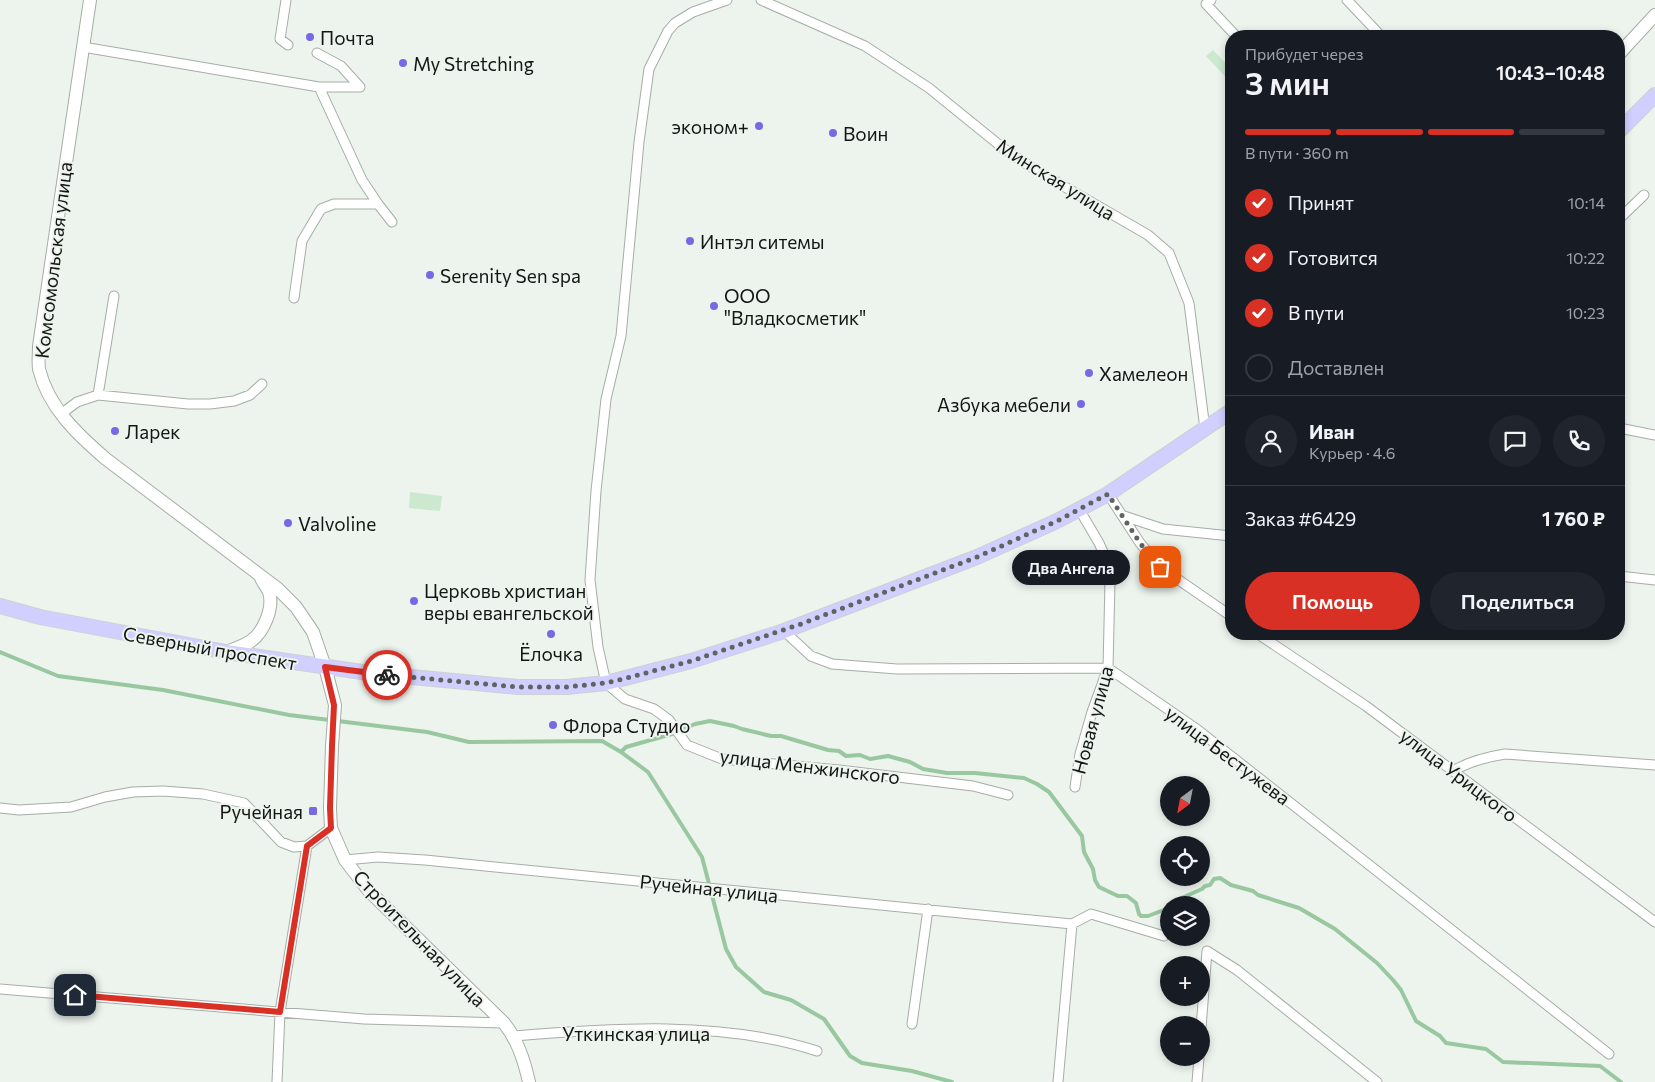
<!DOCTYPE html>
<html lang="ru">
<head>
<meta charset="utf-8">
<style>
  :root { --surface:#171b24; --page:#20242c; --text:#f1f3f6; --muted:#9ea1a6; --line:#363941; --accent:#d93025 }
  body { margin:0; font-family:Commissioner,sans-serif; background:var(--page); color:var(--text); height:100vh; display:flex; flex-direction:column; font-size:19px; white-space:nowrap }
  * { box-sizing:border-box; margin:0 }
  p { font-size:16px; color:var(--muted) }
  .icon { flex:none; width:28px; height:28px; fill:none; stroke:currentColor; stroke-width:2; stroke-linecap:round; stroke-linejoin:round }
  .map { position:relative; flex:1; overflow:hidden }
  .side { position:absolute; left:1225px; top:30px; width:400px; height:610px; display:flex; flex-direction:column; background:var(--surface); border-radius:20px; box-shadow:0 2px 8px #0003 }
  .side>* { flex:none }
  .needle { width:32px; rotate:212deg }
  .fabs { position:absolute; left:1160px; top:776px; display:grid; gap:10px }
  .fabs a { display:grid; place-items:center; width:50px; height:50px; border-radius:50%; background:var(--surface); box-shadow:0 2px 8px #0003; font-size:25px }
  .pin { position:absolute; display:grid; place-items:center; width:42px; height:42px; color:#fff; margin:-21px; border-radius:10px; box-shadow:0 2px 8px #0006 }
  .courier { position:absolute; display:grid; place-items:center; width:50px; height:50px; margin:-25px; border:4px solid #d93025; border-radius:50%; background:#fff; color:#222; box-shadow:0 1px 6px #0007 }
  .bubble { position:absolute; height:35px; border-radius:18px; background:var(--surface); box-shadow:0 2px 8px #0003; font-size:16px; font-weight:600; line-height:35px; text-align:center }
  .head em { font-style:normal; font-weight:600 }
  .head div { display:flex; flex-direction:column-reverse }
  .head { display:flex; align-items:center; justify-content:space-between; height:85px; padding:0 20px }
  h1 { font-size:32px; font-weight:600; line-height:38px }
  .bar { display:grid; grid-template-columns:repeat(4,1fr); gap:8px 5px; align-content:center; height:60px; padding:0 20px }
  .bar i { height:6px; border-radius:4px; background:var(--line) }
  .bar .active { background:var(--accent) }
  .bar p { grid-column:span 4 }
  .line { display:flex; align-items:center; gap:12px; padding:0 20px; border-top:1px solid var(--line) }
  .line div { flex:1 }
  .round { display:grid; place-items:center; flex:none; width:52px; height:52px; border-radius:26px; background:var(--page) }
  ol { padding:0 20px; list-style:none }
  li { display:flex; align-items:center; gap:15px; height:55px }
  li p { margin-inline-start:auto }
  li .icon { padding:5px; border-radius:50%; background:var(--accent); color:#fff; stroke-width:4 }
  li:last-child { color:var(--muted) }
  li i { width:28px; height:28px; border:2px solid var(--line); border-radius:50% }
  .primary-button { display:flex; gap:10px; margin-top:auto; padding:10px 20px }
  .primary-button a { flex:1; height:58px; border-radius:30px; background:var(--accent); color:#fff; font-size:20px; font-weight:600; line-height:58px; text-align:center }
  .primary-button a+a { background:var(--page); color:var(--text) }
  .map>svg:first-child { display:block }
</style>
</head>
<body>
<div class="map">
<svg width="1655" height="1082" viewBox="0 0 1655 1082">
  <rect width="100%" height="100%" fill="#ecf4ed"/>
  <path fill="#cce8cf" d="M1213,50L1231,69V83L1206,56Z
    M410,492L442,496L440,511L409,508Z"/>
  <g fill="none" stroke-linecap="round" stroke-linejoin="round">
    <path stroke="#99c8a0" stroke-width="4" d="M0,652L58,676L163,690L289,715L427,732L469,742L602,741L621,752L648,772L702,857L726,949L736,967L764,992L791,1000L824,1019L850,1056L862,1063L912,1071L952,1082
      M621,752L626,747L672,734L695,724L710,721L734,726L742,729L771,736H781L828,750L839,751L846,756L860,755L870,759L888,756L910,762L923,769L947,773H975L1024,778L1037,784L1049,792L1082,836L1084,852L1093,869L1095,880L1099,887L1118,896H1127L1136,903L1139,914L1141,916H1148L1169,908
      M1174,905L1177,900L1202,889L1205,886L1210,885L1214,879L1220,878L1231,885L1253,891L1258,895L1299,908L1335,929L1377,963L1393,980L1401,990L1416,1021L1440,1036L1446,1043L1486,1049L1503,1062L1600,1066L1621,1082"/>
    <g stroke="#a6ada6" stroke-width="11">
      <path id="street" d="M286,0L280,39L288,45
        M727,0L693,12L675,23L668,31L649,69L639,142L621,336L606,399L596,491L590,580L598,647L606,683L625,699L654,709L669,720L687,745L722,759L839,770L973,786L1008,795
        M761,0L865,46L929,88L1003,148L1034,169L1148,235L1169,253L1189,303L1205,429
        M1211,0L1206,4L1236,36
        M1347,0L1381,36
        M83,47L319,87H360L341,66L317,53
        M319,87L362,180L378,204L392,222
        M1619,219L1644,195
        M294,298L302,241L321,209L334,204H378
        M98,395L114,296
        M61,414L77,402L98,395L188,404H210L234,401L250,395L262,384
        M1619,428L1655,435
        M1108,494L1140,543L1160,567L1231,616
        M1124,516L1163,529L1231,536
        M1619,576L1655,580
        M784,631L811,656L832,664L897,669L1108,668L1198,730L1609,1054
        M1258,634L1366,706L1655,922
        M1453,771C1470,761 1486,757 1505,754L1655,765
        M1075,787L1080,754L1092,712L1108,668L1110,581L1107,561L1099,543L1079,509
        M0,808L19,810L71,807L105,797L133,792L163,791L203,794L244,803L281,842L294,847L307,846L331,828
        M345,860L378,857L425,860L1072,924
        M1072,924L1091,914L1164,936
        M0,989L364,1019L504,1023
        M912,1024L928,909
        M1201,1028L1207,951L1237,970L1377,1082
        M514,1036C613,1028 721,1020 817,1051
        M277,1082L280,1012L307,846
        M1058,1082L1072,924
        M1197,1082L1199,1058"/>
    </g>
    <g stroke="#a6ada6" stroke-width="14">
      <path id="secondary" d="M90,0L39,346C39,353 38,362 39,369C48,407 78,435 106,459L277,588L296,607L313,632L325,667L335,705L332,746L330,808L331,828L345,860L369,891L504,1023C518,1041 524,1060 529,1082
        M1619,54L1655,15
        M226,652C234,649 244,646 251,641C264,632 274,607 269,592C267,587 263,583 261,578"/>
    </g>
    <g stroke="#d0d0d0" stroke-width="16">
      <path id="primary" d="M1619,131L1655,95
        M0,606L40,617L226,652L369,673L518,687H566L606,683L691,661L784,631L977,557L1057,521L1108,494L1231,411"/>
    </g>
    <use href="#street" stroke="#fff" stroke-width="9"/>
    <use href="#secondary" stroke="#fff" stroke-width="12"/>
    <use href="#primary" stroke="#d1cfff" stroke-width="14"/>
  </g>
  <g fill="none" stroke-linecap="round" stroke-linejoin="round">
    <path stroke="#606460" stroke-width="5" stroke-dasharray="0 9" d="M387,675L518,687H566L606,683L623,679L691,661L801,624L977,557L1057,521L1108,494L1140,543L1160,567"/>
    <path stroke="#d93025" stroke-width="6" d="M75,995L280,1012L307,846L331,828L330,808L332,746L334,705L325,667L387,675"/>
  </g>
  <g fill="#7868e3" stroke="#ecf4ed" stroke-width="2">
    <circle cx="310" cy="37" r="5"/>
    <circle cx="403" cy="63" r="5"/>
    <circle cx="759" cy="126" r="5"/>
    <circle cx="833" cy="133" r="5"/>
    <circle cx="690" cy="241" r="5"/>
    <circle cx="430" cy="275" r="5"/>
    <circle cx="714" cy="306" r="5"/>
    <circle cx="1089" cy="373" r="5"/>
    <circle cx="1081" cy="404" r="5"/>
    <circle cx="115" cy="431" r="5"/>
    <circle cx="288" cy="523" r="5"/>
    <circle cx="414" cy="601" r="5"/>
    <circle cx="551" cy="634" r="5"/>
    <circle cx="553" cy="725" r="5"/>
    <rect x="308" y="806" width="10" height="10" rx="2.5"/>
  </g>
  <g text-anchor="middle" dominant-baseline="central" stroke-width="4" stroke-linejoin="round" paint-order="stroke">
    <g font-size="19" fill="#141614" stroke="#ecf4ed" text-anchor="start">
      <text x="320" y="37">Почта</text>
      <text x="413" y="63">My Stretching</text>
      <text x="749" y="126" text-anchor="end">эконом+</text>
      <text x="843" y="133">Воин</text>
      <text x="700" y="241">Интэл ситемы</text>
      <text x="440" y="275">Serenity Sen spa</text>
      <text x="724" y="295">ООО<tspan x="724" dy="22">"Владкосметик"</tspan></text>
      <text x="1099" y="373">Хамелеон</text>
      <text x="1071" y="404" text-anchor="end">Азбука мебели</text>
      <text x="125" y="431">Ларек</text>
      <text x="298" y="523">Valvoline</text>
      <text x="424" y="590">Церковь христиан<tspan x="424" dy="22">веры евангельской</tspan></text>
      <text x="551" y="653" text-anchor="middle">Ёлочка</text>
      <text x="563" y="725">Флора Студио</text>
      <text x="303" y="811" text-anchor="end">Ручейная</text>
    </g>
    <g font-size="19" fill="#141614" stroke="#ecf4ed">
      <text transform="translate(1056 179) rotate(32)">Минская улица</text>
      <text transform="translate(53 260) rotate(-83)">Комсомольская улица</text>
      <text transform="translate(210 648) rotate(10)">Северный проспект</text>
      <text transform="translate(1092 720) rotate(-75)">Новая улица</text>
      <text transform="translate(1228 755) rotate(37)">улица Бестужева</text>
      <text transform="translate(810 766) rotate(7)">улица Менжинского</text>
      <text transform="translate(1459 775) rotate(37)">улица Урицкого</text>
      <text transform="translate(709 888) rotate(6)">Ручейная улица</text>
      <text transform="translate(420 938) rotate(46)">Строительная улица</text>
      <text x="636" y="1033">Уткинская улица</text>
    </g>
  </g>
</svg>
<div class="fabs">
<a><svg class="needle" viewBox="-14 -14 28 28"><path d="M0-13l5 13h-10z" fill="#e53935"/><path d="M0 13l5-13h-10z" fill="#9ea1a6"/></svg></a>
<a><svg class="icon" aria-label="locate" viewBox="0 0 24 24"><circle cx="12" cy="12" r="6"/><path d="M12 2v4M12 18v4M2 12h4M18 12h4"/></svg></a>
<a><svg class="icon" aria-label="layers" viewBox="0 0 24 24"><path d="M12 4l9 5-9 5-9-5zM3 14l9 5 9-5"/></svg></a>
<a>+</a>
<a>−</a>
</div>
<div class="pin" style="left:1160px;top:567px;background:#ea580c"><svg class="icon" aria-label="bag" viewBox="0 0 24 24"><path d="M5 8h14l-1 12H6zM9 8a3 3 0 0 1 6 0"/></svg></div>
<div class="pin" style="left:75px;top:995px;background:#1f2937"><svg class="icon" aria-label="home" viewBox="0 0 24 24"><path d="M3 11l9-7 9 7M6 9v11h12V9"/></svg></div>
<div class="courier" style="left:387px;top:675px"><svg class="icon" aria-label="bike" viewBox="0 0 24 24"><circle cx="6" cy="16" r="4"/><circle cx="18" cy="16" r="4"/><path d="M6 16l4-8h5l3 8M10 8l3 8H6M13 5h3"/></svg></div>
<div class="bubble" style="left:1012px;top:550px;width:118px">Два Ангела</div>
<section class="side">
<div class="head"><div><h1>3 мин</h1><p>Прибудет через</p></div><em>10:43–10:48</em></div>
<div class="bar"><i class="active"></i><i class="active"></i><i class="active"></i><i></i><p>В пути · 360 m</p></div>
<ol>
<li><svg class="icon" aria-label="check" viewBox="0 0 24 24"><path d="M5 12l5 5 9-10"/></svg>Принят<p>10:14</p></li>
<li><svg class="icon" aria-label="check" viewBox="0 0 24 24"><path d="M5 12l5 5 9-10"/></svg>Готовится<p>10:22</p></li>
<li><svg class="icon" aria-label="check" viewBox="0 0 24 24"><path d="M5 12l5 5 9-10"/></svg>В пути<p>10:23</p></li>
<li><i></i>Доставлен</li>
</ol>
<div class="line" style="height:90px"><a class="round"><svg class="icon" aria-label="person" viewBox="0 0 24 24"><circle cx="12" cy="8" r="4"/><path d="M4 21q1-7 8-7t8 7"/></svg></a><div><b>Иван</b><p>Курьер · 4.6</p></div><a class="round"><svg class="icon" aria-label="chat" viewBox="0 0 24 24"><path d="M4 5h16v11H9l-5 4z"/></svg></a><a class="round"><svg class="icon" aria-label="phone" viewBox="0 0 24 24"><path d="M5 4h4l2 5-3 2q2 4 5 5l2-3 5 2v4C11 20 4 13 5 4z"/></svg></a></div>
<div class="line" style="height:65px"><div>Заказ #6429</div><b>1 760 ₽</b></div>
<div class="primary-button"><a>Помощь</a><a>Поделиться</a></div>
</section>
</div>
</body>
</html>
